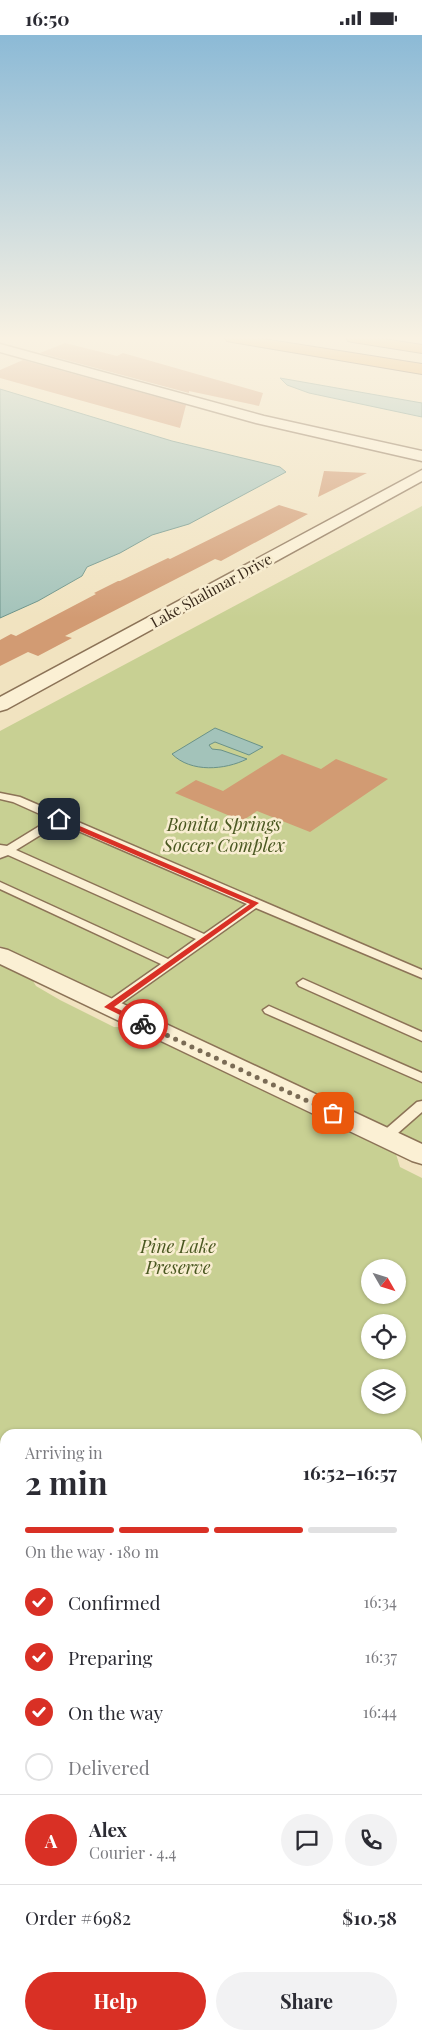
<!DOCTYPE html>
<html lang="en">
<head>
<meta charset="utf-8">
<style>
  :root { --surface:#fff; --page:#f2f2f3; --text:#2b2b33; --muted:#7c7c81; --line:#e1e1e2; --accent:#d93025 }
  body { margin:0; font-family:"Playfair Display",serif; background:var(--page); color:var(--text); height:100vh; display:flex; flex-direction:column; font-size:19px; white-space:nowrap }
  * { box-sizing:border-box; margin:0 }
  p { font-size:16px; color:var(--muted) }
  .icon { flex:none; width:28px; height:28px; fill:none; stroke:currentColor; stroke-width:2; stroke-linecap:round; stroke-linejoin:round }
  .map { position:relative; flex:1; overflow:hidden }
  .sheet { position:absolute; left:0px; top:1394px; width:422px; height:611px; display:flex; flex-direction:column; background:var(--surface); border-radius:15px 15px 0 0; box-shadow:0 1px 4px #0004 }
  .sheet>* { flex:none }
  .needle { width:32px; rotate:129deg }
  .buttons { position:absolute; left:361px; top:1224px; display:grid; gap:10px }
  .buttons a { display:grid; place-items:center; width:45px; height:45px; border-radius:50%; background:var(--surface); box-shadow:0 1px 4px #0004; font-size:25px }
  .pin { position:absolute; display:grid; place-items:center; width:42px; height:42px; color:#fff; margin:-21px; border-radius:10px; box-shadow:0 2px 8px #0006 }
  .courier { position:absolute; display:grid; place-items:center; width:50px; height:50px; margin:-25px; border:4px solid #d93025; border-radius:50%; background:#fff; color:#222; box-shadow:0 1px 6px #0007 }
  .summary em { font-style:normal; font-weight:700 }
  .summary div { display:flex; flex-direction:column-reverse }
  .summary { display:flex; align-items:center; justify-content:space-between; height:85px; padding:0 25px }
  h1 { font-size:32px; font-weight:700; line-height:38px }
  .bar { display:grid; grid-template-columns:repeat(4,1fr); gap:8px 5px; align-content:center; height:60px; padding:0 25px }
  .bar i { height:6px; border-radius:4px; background:var(--line) }
  .bar .on { background:var(--accent) }
  .bar p { grid-column:span 4 }
  .line { display:flex; align-items:center; gap:12px; padding:0 25px; border-top:1px solid var(--line) }
  .line div { flex:1 }
  .round { display:grid; place-items:center; flex:none; width:52px; height:52px; border-radius:26px; background:var(--page) }
  ol { padding:0 25px; list-style:none }
  li { display:flex; align-items:center; gap:15px; height:55px }
  li p { margin-inline-start:auto }
  li .icon { padding:5px; border-radius:50%; background:var(--accent); color:#fff; stroke-width:4 }
  li:last-child { color:var(--muted) }
  li i { width:28px; height:28px; border:2px solid var(--line); border-radius:50% }
  .button { display:flex; gap:10px; margin-top:auto; padding:10px 25px }
  .button a { flex:1; height:58px; border-radius:30px; background:var(--accent); color:#fff; font-size:20px; font-weight:700; line-height:58px; text-align:center }
  .button a+a { background:var(--page); color:var(--text) }
  .status { display:flex; justify-content:space-between; align-items:center; height:35px; padding:0 25px; background:var(--surface); direction:ltr }
  .status svg { height:14px; fill:currentColor }
  .map>svg:first-child { display:block }
</style>
</head>
<body>
<div class="status"><b>16:50</b><svg viewBox="0 0 49 12"><path d="M0 12V9h3v3zM5 12V6h3v6zM10 12V3h3v9zM15 12V0h3v12zM26 1h20v11H26zM47 4h2v5h-2z"/></svg></div>
<div class="map">
<svg width="422" height="2004" viewBox="0 0 422 2004">
  <rect width="100%" height="100%" fill="#f1e3c0"/>
  <path fill="#c8d093" fill-rule="evenodd" d="M422,471V1112L0,911V696Z
    M0,918L23,929L36,951L60,965L114,992H144L392,1106L400,1132L422,1143V1931L418,1937V1399H5V2000H373L370,2004H0ZM370,1232H398V1260H370ZM370,1288H398V1315H370ZM370,1342H398V1370H370Z"/>
  <path fill="#a3c3ba" stroke="#6a9288" d="M280,343L422,368V382L309,358L287,350Z
    M0,354L172,406L280,432L286,437L189,489L152,500L120,518L87,532L82,541L38,566L0,583Z
    M215,693L263,712L249,720L215,707L209,710L212,714L221,715L247,724C225,735 191,738 172,719Z"/>
  <path fill="#d29b73" d="M65,308L117,321L123,318L263,358L259,371L189,356V358L40,318Z
    M23,325L186,370L180,393L0,343V335Z
    M324,436L367,438L318,462Z
    M279,470L308,479L221,526L215,524L65,601L72,603L38,621L28,617L0,631V605L11,599L16,601L96,559L94,558L118,546H120L168,523L170,524Z
    M282,719L321,734L336,724L388,744L310,797L257,776L242,786L175,758L196,745L223,756Z"/>
  <g fill="none" stroke-linecap="round" stroke-linejoin="round">
    <g stroke="#8c7357" stroke-width="3">
      <path id="lane" d="M0,758L20,762L422,935V943L256,873L112,975H104L102,972L104,969L161,929L0,854V847L168,924L196,904L8,820L0,823V810L7,811L51,784L13,767L0,764ZM60,788L247,869L204,899L16,815Z
        M303,944L422,997V1006L299,951L297,948Z
        M269,971L422,1038V1047L265,978L263,975Z
        M422,1066V1077L390,1105H380L378,1102L380,1099L417,1067Z"/>
    </g>
    <g stroke="#8c7357" stroke-width="3">
      <path id="street" d="M0,309L264,381L422,416V426L256,388L0,317Z
        M422,435V446L7,674L0,676V662Z
        M0,913L8,915L422,1109V1129L412,1126L0,929Z"/>
    </g>
    <g stroke="#6d543a" stroke-width="2">
      <path id="secondary" d="M422,1947L421,2004H374L376,2000H418V1948Z"/>
    </g>
    <g stroke="#59412b" stroke-width="2">
      <path id="highway" d="M225,303H257L422,329V339L232,307L227,306Z
        M346,303H378L422,310V318L353,307L348,306Z"/>
    </g>
    <use href="#lane" fill="#fbf0d4" fill-rule="evenodd"/>
    <use href="#street" fill="#fbf0d4" fill-rule="evenodd"/>
    <use href="#secondary" fill="#fbf0d4" fill-rule="evenodd"/>
    <use href="#highway" fill="#e7a34a" fill-rule="evenodd"/>
  </g>
  <linearGradient id="sky" x2="0" y2="1"><stop stop-color="#8cbad6"/><stop offset="0.52" stop-color="#f9f2e3"/><stop offset="1" stop-color="#f9f2e3" stop-opacity="0"/></linearGradient>
  <rect width="422" height="583" fill="url(#sky)"/>
  <path fill="#d93025" d="M56,783H61L259,868L114,972L146,987V990H140L104,972L250,869L56,786Z"/>
  <g fill="none" stroke-linecap="round" stroke-linejoin="round">
    <path stroke="#7a6b55" stroke-width="5" stroke-dasharray="0 9" d="M143,989L333,1078"/>
  </g>
  <g text-anchor="middle" dominant-baseline="central" stroke-width="5" stroke-linejoin="round" paint-order="stroke">
    <g font-size="15" fill="#3a2b1c" stroke="#f8edd0">
      <text transform="translate(211 555) rotate(-29)">Lake Shalimar Drive</text>
    </g>
    <g font-size="18" font-style="italic" fill="#4a5821" stroke="#f8edd0">
      <text x="224" y="789">Bonita Springs<tspan x="224" dy="21">Soccer Complex</tspan></text>
      <text x="178" y="1211">Pine Lake<tspan x="178" dy="21">Preserve</tspan></text>
    </g>
  </g>
</svg>
<div class="buttons">
<a><svg class="needle" viewBox="-14 -14 28 28"><path d="M0-13l5 13h-10z" fill="#e53935"/><path d="M0 13l5-13h-10z" fill="#7c7c81"/></svg></a>
<a><svg class="icon" aria-label="locate" viewBox="0 0 24 24"><circle cx="12" cy="12" r="6"/><path d="M12 2v4M12 18v4M2 12h4M18 12h4"/></svg></a>
<a><svg class="icon" aria-label="layers" viewBox="0 0 24 24"><path d="M12 4l9 5-9 5-9-5zM3 14l9 5 9-5"/></svg></a>
</div>
<div class="pin" style="left:333px;top:1078px;background:#ea580c"><svg class="icon" aria-label="bag" viewBox="0 0 24 24"><path d="M5 8h14l-1 12H6zM9 8a3 3 0 0 1 6 0"/></svg></div>
<div class="pin" style="left:59px;top:784px;background:#1f2937"><svg class="icon" aria-label="home" viewBox="0 0 24 24"><path d="M3 11l9-7 9 7M6 9v11h12V9"/></svg></div>
<div class="courier" style="left:143px;top:989px"><svg class="icon" aria-label="bike" viewBox="0 0 24 24"><circle cx="6" cy="16" r="4"/><circle cx="18" cy="16" r="4"/><path d="M6 16l4-8h5l3 8M10 8l3 8H6M13 5h3"/></svg></div>
<section class="sheet">
<div class="summary"><div><h1>2 min</h1><p>Arriving in</p></div><em>16:52–16:57</em></div>
<div class="bar"><i class="on"></i><i class="on"></i><i class="on"></i><i></i><p>On the way · 180 m</p></div>
<ol>
<li><svg class="icon" aria-label="check" viewBox="0 0 24 24"><path d="M5 12l5 5 9-10"/></svg>Confirmed<p>16:34</p></li>
<li><svg class="icon" aria-label="check" viewBox="0 0 24 24"><path d="M5 12l5 5 9-10"/></svg>Preparing<p>16:37</p></li>
<li><svg class="icon" aria-label="check" viewBox="0 0 24 24"><path d="M5 12l5 5 9-10"/></svg>On the way<p>16:44</p></li>
<li><i></i>Delivered</li>
</ol>
<div class="line" style="height:90px"><b class="round" style="background:var(--accent);color:#fff">A</b><div><b>Alex</b><p>Courier · 4.4</p></div><a class="round"><svg class="icon" aria-label="chat" viewBox="0 0 24 24"><path d="M4 5h16v11H9l-5 4z"/></svg></a><a class="round"><svg class="icon" aria-label="phone" viewBox="0 0 24 24"><path d="M5 4h4l2 5-3 2q2 4 5 5l2-3 5 2v4C11 20 4 13 5 4z"/></svg></a></div>
<div class="line" style="height:65px"><div>Order #6982</div><b>$10.58</b></div>
<div class="button"><a>Help</a><a>Share</a></div>
</section>
</div>
</body>
</html>
